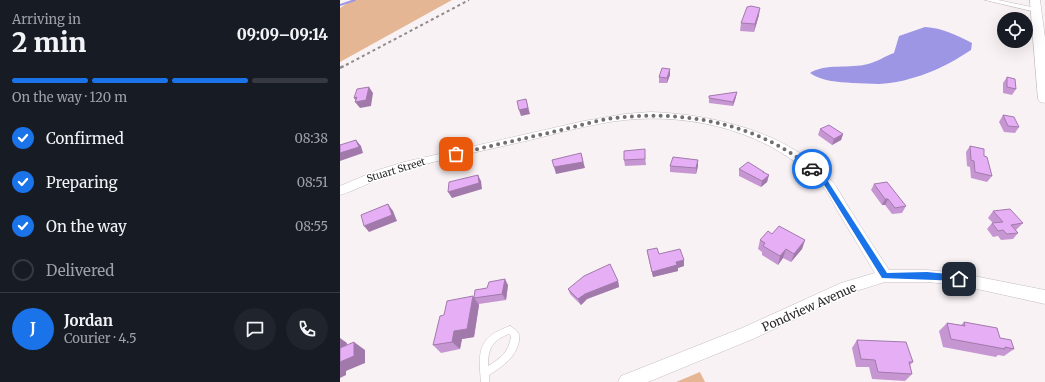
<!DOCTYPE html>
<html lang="en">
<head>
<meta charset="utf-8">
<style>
  :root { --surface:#171b24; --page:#20242c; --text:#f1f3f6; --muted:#9ea1a6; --line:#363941; --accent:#1a73e8 }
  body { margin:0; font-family:Merriweather,serif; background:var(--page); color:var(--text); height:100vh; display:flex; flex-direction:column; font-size:15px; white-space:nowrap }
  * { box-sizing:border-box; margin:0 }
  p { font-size:13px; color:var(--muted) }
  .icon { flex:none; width:22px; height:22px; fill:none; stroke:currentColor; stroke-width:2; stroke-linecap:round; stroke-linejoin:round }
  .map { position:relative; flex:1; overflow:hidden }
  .panel { display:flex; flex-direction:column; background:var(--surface); width:340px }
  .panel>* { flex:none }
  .fabs { position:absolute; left:657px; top:12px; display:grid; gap:8px }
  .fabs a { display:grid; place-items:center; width:36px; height:36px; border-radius:50%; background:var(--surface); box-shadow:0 4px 16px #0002; font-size:20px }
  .pin { position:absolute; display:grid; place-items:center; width:34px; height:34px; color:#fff; margin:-17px; border-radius:8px; box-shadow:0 2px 6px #0006 }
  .courier { position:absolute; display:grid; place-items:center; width:40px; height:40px; margin:-20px; border:3px solid #1a73e8; border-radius:50%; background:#fff; color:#222; box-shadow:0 1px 5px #0007 }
  .head em { font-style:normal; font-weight:800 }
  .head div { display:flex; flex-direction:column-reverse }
  .head { display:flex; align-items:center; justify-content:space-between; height:68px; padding:0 12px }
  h1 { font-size:26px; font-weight:800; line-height:30px }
  .bar { display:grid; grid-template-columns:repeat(4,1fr); gap:6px 4px; align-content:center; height:48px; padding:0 12px }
  .bar i { height:5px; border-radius:3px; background:var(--line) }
  .bar .active { background:var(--accent) }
  .bar p { grid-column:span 4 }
  .line { display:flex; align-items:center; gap:10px; padding:0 12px; border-top:1px solid var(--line) }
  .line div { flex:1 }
  .round { display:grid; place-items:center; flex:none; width:42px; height:42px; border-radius:21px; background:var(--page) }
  ol { padding:0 12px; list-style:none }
  li { display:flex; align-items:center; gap:12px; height:44px }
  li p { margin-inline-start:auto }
  li .icon { padding:4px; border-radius:50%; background:var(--accent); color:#fff; stroke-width:4 }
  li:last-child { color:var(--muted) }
  li i { width:22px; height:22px; border:2px solid var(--line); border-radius:50% }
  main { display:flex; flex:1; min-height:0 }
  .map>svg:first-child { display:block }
</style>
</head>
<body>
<main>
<section class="panel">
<div class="head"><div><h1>2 min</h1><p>Arriving in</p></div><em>09:09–09:14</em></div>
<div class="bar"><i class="active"></i><i class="active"></i><i class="active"></i><i></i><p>On the way · 120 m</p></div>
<ol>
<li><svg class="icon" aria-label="check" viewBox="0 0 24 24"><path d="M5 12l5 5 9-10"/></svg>Confirmed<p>08:38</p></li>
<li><svg class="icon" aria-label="check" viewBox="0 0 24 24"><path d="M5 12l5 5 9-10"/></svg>Preparing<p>08:51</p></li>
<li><svg class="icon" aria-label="check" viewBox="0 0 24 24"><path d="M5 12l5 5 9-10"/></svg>On the way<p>08:55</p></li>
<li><i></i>Delivered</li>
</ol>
<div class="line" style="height:72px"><b class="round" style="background:var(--accent);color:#fff">J</b><div><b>Jordan</b><p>Courier · 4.5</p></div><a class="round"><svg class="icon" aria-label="chat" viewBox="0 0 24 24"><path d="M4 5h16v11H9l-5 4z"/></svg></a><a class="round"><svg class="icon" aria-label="phone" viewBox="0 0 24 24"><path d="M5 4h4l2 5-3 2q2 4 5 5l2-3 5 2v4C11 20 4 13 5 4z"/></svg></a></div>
</section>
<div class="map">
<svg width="705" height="382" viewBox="0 0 705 382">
  <rect width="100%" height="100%" fill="#f9f2f5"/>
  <path fill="#e4b693" d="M12,0H112L0,62V8Z
    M360,372L365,382H336Z"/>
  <path fill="#9c96e5" d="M585,27C603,28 616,35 632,43L631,50C604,68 573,82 539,84C530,84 521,83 512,83C498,82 481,81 470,73C485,63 510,69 528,64C537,62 545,56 554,53L559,36Z"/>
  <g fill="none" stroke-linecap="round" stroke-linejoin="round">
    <path stroke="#9c96e5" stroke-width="2" d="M0,5L15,0"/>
    <g stroke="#c5bec0" stroke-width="1">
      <path id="service" d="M170,326C173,328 178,331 179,335C181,343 174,355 169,360C163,366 156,371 149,375V382H141C138,351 138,337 170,326ZM169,334L171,336C169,352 161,358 148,366C148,349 152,340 169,334Z"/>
    </g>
    <g stroke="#c5bec0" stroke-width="1">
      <path id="minor" d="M645,0H658L696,8L699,10L696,12Z
        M311,112C371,114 450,132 491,180C499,189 504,201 511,211C523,231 536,250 549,270H587L619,273L705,290V304L619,285L587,282H545L510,293L413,339L308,382H278L281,376L402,328L501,283L535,273C522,252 510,231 497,210C492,201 488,191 480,184C431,132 354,113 285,120C248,124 213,135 177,143C134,153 90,161 48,175C32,181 17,190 0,195V186L38,170L64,162L244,121L285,114Z"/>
    </g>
    <g stroke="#c5bec0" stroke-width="1">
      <path id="primary" d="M690,0H700L705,38V103L700,102L698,99Z"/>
    </g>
    <use href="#service" fill="#fff" fill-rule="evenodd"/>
    <use href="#minor" fill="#fff" fill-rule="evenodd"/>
    <use href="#primary" fill="#fff" fill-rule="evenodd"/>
    <path stroke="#8f8a8c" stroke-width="2" stroke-dasharray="3 3" stroke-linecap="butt" d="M6,65L129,0"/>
    <path stroke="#8f8a8c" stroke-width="2.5" stroke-dasharray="4 4" stroke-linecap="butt" d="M0,68L8,64"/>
  </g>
  <path fill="#c696d2" d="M419,15L414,32L400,31L401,23Z
    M330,69V75L327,83H319V77Z
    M667,77L676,89L672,95L663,93V83Z
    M369,96L396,97L393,106L369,103Z
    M663,115L679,127L675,133L664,132L659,122Z
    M480,129L503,134L501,140L492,145L478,135Z
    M630,146L644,156L652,176L647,182L631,178L630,167L627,166L626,152Z
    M305,156L306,165L285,166L284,160Z
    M358,160V166L356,174L330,172V166Z
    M399,169L424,173L429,175L427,182L421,187L399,176Z
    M534,184L566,206L562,213L552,214L545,205H542L531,190Z
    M653,211L683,223L676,230L678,233L673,239L661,240L658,236L653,237L647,229L652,223H653L648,218Z
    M432,234L465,240L462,249L451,262L443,258L438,265L422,255V252L418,249L420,240Z
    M307,250L319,254L344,260V266L338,268V271L313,277L308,256Z
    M278,281L279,287L247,299L241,305L230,294L228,289Z
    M168,285L166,300L139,304V305L134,337L122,339L120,349L101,353L93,345L104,315L134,298Z
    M624,322L660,338L674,349L664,356L658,355L656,357L603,347L599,331L607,323L621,325Z
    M517,340L573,362L570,365L572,374L565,381L532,379L529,367H516L512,348Z"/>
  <path fill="#a17aab" d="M420,8L419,15L414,32L415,24Z
    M330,69V75L327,83V78Z
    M29,87L33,93L31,106L20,108L15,102H17L14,98Z
    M397,92L396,97L393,106V102Z
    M186,99L190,114L181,116L179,110Z
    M503,134L501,140L492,145L494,139Z
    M16,140L21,146L23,153L0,161V153Z
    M241,153L245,168L216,174L214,167Z
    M358,160V166L356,174V168Z
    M138,175L141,181L142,189L112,198L108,192Z
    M429,175L427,182L421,187L422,181Z
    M545,199H548L545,205H542Z
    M48,204L53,211L57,221L29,232L24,226Z
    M465,240L462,249L451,262L454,254Z
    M446,249L443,258L438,265L440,256Z
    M344,260V266L338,268V271L313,277L312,272L336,262Z
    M165,279L168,285L166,300L162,294Z
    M278,281L279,287L247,299L241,305L238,299L245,294Z
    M133,296L139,305L134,337L122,339L120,349L112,342L114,331Z
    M0,338L7,343L6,358L0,353Z
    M14,342L25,350V363L6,371V375L0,378V362Z"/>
  <path fill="#e6aef4" stroke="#a17aab" d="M411,6L420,8L415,24L401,23L407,7Z
    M322,68L330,69L327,78L319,77Z
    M667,77L675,79L676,89L667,87Z
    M29,87L26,100L15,102L17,97L14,98L17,89Z
    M397,92L393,102L369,98V96Z
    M186,99L188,108L179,110L177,101Z
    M663,115L674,117L679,127L668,126Z
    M489,125L503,134L494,139L480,129Z
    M16,140L19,147L0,153V145Z
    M630,146L644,149V156L647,157L652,176L635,172L634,161L631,160Z
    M305,149V159L284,160V151Z
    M241,153L243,162L214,167L212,160Z
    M333,157L358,160L356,168L330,166Z
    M408,162L424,172H423L429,175L422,181L399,169Z
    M138,175L139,183L108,192L109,182Z
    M547,182L566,206L555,208L548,199H545L534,184Z
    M48,204L52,215L24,226L21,215Z
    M670,209L683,223L671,225L678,233L667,234L663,230L658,231L652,223L663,222L653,211Z
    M439,226L465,240L454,254L446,249L440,256L423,246L425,243L420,240L428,231L432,234Z
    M317,248L319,254L340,249L344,260L336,262L337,265L312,272L307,250Z
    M270,264L278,281L245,294L238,299L228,289L244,276Z
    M165,279L162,294L134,298L135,290L147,288L149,282Z
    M133,296L127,329L114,331L112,342L93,345L100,316L104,315L107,301Z
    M624,322L657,328L660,338L671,340L674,349L665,347V349L611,339L607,323L625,326Z
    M517,340L566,342L573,362H569L572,374L538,372L535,360L521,359Z
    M14,342V356L0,362V348Z"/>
  <path fill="#1a73e8" d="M472,167L487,180L547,273L587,272L619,275L623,279L622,281L542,278L483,183L470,171V168Z"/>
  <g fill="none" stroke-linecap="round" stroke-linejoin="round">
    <path stroke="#736f71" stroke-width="4" stroke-dasharray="0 7.2" d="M116,154C151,146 186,138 221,130C242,125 264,118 286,117C351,111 422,126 472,169"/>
  </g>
  <g text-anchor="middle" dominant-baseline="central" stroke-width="3" stroke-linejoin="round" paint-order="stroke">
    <g font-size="10" fill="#2b292a" stroke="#fff">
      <text transform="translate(56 170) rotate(-17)">Stuart Street</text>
    </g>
    <g font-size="12" fill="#2b292a" stroke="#fff">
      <text transform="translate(469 307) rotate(-24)">Pondview Avenue</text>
    </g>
  </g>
</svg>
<div class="fabs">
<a><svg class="icon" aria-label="locate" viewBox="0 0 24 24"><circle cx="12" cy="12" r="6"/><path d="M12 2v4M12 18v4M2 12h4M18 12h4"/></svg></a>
</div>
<div class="pin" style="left:116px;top:154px;background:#ea580c"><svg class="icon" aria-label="bag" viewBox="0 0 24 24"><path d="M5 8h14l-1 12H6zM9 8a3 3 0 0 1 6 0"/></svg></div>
<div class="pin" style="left:619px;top:279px;background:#1f2937"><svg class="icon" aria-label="home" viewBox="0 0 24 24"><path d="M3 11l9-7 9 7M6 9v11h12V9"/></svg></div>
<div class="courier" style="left:472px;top:169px"><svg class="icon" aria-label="car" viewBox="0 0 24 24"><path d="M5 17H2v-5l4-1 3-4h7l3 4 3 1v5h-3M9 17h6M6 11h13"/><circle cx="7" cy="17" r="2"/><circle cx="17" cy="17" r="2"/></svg></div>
</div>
</main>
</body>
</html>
